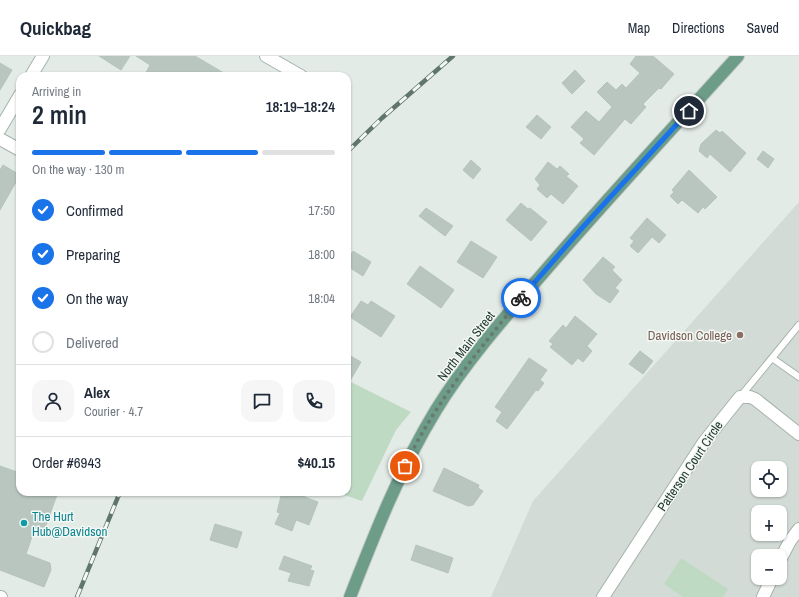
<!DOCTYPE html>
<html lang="en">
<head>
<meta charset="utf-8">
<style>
  :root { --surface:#fff; --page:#f6f6f7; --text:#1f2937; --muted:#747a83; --line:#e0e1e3; --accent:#1a73e8 }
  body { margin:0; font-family:"Archivo Narrow",sans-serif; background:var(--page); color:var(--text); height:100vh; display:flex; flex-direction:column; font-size:15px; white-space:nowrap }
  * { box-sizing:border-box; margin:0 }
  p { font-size:13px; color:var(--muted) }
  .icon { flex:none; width:22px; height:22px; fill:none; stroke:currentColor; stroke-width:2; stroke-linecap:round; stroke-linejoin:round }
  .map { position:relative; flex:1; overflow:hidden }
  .drawer { position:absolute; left:16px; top:16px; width:335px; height:424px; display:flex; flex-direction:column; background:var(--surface); border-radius:12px; box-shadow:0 1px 3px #0004 }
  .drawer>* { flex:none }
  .tools { position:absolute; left:751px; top:405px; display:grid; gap:8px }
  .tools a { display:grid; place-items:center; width:36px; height:36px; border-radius:8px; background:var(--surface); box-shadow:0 1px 3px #0004; font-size:20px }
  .pin { position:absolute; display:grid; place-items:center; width:34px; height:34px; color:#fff; margin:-17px; border:2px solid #fff; border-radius:50%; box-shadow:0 1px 4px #0007 }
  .courier { position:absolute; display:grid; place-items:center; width:40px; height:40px; margin:-20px; border:3px solid #1a73e8; border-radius:50%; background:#fff; color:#222; box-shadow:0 1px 5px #0007 }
  .overview em { font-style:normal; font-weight:600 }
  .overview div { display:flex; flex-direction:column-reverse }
  .overview { display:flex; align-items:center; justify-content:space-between; height:68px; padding:0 16px }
  h1 { font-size:26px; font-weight:600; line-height:30px }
  .bar { display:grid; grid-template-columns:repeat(4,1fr); gap:6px 4px; align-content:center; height:48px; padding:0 16px }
  .bar i { height:5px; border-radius:3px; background:var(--line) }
  .bar .on { background:var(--accent) }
  .bar p { grid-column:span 4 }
  .line { display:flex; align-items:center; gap:10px; padding:0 16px; border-top:1px solid var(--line) }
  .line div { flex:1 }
  .round { display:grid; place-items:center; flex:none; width:42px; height:42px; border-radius:12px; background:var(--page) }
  ol { padding:0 16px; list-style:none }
  li { display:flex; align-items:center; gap:12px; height:44px }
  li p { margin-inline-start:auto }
  li .icon { padding:4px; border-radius:50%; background:var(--accent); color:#fff; stroke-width:4 }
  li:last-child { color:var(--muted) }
  li i { width:22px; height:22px; border:2px solid var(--line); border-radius:50% }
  header { display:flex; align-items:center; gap:24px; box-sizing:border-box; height:56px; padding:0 20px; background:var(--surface); border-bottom:1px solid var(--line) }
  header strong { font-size:19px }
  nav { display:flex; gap:22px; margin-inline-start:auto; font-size:14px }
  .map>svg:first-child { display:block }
</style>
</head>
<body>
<header>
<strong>Quickbag</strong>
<nav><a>Map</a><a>Directions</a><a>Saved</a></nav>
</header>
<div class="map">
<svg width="799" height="541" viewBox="0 0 799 541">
  <rect width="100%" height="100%" fill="#e3ebe7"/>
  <path fill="#d2dbd5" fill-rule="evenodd" d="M799,146V541H491L533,445ZM758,412H780V434H758ZM758,456H780V478H758ZM758,500H780V522H758Z"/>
  <path fill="#bfdac2" d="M347,324L411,356L396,374L362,445L335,436H347Z
    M681,502L728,533L723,541H683L664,528Z"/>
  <path fill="#b9c6bf" stroke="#b6c4bc" d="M99,0H130L121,14Z
    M136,0H195L229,20H144L150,9Z
    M636,0H653L674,18L661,33L659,32L643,48L646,51L631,68L625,63L594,99L580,87L584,83L571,71L586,55L599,66L612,51L597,36L607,26L616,34L622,28L626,32L640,17L630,8Z
    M0,7L12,14L0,34Z
    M575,14L585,25L572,38L562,27Z
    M537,59L551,71L541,83L526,71Z
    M716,74L720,77L722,75L746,97L730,116L710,98L707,102L699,95L701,88Z
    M763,95L774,103L768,112L757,103Z
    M471,104L481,113L473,123L463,114Z
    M548,106L557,113L560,110L569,118L566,120L578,130L563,148L551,138L547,142L537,133L540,129L535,123Z
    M3,109L20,119L0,154V114Z
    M689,114L717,141L705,153L703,151L698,157L682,144L678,148L670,140L674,136L672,134Z
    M521,147L528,153L530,152L547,166L531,185L506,164Z
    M426,152L453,170L445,180L419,160Z
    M647,162L666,179L659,187L652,181L638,197L630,190L634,185L630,182Z
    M471,185L497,201L483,222L457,206Z
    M353,195L371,206L363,220L347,210V205Z
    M603,201L615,211L612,214L622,224L615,232L619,235L610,247L596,238L583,224Z
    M420,210L454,234L441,252L407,228Z
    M361,245L368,249L371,245L395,260L381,281L350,261Z
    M575,260L597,278L587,290L592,295L583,306L578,302L572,309L550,291L553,288L549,285L563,269L566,272Z
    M640,295L653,305L643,318L629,308Z
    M347,298L361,306L347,330Z
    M529,302L547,314L540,324L544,327L538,335L536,334L507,373L496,365L502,356L495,351Z
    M0,410L20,417V436H58L44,475L35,472L26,498L50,507L51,514L44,531L0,514Z
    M444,412L479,429L478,432L483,435L473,449L468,450L433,435Z
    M282,436H292L318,446L309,469L296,464L292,475L275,468L280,457L277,456Z
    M215,468L242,476L237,492L210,484Z
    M416,489L453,502L448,517L411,504Z
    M284,500L312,510L310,514L314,515L309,530L288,525L291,517L279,513Z"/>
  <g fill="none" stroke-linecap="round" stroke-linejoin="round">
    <g stroke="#a6b3ad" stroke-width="8">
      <path id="lane" d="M772,302L799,321
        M740,341L799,269"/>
    </g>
    <g stroke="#a6b3ad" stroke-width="14">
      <path id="street" d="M266,0L301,20
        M31,20L43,0
        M0,73L20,39
        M0,83L20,94
        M780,504L790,485L799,473
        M0,541H1
        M603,541L704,386L740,341H750L755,343L799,378
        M763,541L772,522"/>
    </g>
    <g stroke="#c2c8c6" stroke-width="14">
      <path id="primary" d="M350,541C375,477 400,413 436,354C466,305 506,260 544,216C607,143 673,72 738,0"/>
    </g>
    <use href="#lane" stroke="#fff" stroke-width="6"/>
    <use href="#street" stroke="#fff" stroke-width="12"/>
    <use href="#primary" stroke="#6d9c89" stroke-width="12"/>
    <g stroke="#60766d" stroke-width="4.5">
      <path id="rail" d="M347,96L382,62L453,0
        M77,541L120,436"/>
    </g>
    <use href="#rail" stroke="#f3f8f5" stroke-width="3" stroke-dasharray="9" stroke-linecap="butt"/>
  </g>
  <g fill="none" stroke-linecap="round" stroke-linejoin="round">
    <path stroke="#687971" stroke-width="4" stroke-dasharray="0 7.2" d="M405,410C434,348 478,295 521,242"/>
    <path stroke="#1a73e8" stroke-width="5" d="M521,242L582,172L689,55"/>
  </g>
  <circle fill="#8d6e63" stroke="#f3f8f5" stroke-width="1.5" cx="740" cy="279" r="4"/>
  <circle fill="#0f9aa8" stroke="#f3f8f5" stroke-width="1.5" cx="24" cy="467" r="4"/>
  <g text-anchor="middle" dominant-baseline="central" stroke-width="3" stroke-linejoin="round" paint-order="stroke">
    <g font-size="13" fill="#785e54" stroke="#f3f8f5" text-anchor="end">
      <text x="732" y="279">Davidson College</text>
    </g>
    <g font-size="13" fill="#253b32" stroke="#f3f8f5">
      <text transform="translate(466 290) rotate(-52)">North Main Street</text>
      <text transform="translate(690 410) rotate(-56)">Patterson Court Circle</text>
    </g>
    <g font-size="13" fill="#0d838f" stroke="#f3f8f5" text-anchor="start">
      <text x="32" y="460">The Hurt<tspan x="32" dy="15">Hub@Davidson</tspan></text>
    </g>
  </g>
</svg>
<div class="tools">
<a><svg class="icon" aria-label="locate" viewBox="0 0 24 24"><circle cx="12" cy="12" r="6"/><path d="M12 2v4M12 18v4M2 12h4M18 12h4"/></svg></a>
<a>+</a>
<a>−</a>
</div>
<div class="pin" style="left:405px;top:410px;background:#ea580c"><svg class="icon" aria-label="bag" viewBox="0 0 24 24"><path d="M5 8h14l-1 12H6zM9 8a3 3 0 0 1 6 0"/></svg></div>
<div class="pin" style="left:689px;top:55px;background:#1f2937"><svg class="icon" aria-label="home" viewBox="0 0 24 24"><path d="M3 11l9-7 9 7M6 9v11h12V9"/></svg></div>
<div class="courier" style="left:521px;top:242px"><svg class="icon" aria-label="bike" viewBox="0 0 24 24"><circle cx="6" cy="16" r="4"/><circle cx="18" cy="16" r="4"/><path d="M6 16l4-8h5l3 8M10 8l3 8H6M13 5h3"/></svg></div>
<section class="drawer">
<div class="overview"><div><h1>2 min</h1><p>Arriving in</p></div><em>18:19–18:24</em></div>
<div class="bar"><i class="on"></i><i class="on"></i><i class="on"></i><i></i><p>On the way · 130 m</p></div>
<ol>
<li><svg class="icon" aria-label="check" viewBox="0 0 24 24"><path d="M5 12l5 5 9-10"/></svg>Confirmed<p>17:50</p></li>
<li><svg class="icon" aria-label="check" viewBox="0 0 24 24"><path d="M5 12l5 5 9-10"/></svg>Preparing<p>18:00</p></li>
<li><svg class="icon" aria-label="check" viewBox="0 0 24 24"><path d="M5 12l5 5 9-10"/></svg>On the way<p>18:04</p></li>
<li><i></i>Delivered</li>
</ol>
<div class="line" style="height:72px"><a class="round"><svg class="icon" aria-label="person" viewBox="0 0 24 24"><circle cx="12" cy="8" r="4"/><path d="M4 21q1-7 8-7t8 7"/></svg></a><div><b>Alex</b><p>Courier · 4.7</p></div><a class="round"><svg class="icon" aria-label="chat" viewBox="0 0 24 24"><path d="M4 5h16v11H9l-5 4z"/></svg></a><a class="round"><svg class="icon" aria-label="phone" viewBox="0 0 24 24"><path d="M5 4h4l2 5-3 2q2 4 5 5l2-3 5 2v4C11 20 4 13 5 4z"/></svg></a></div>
<div class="line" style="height:52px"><div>Order #6943</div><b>$40.15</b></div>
</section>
</div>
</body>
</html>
